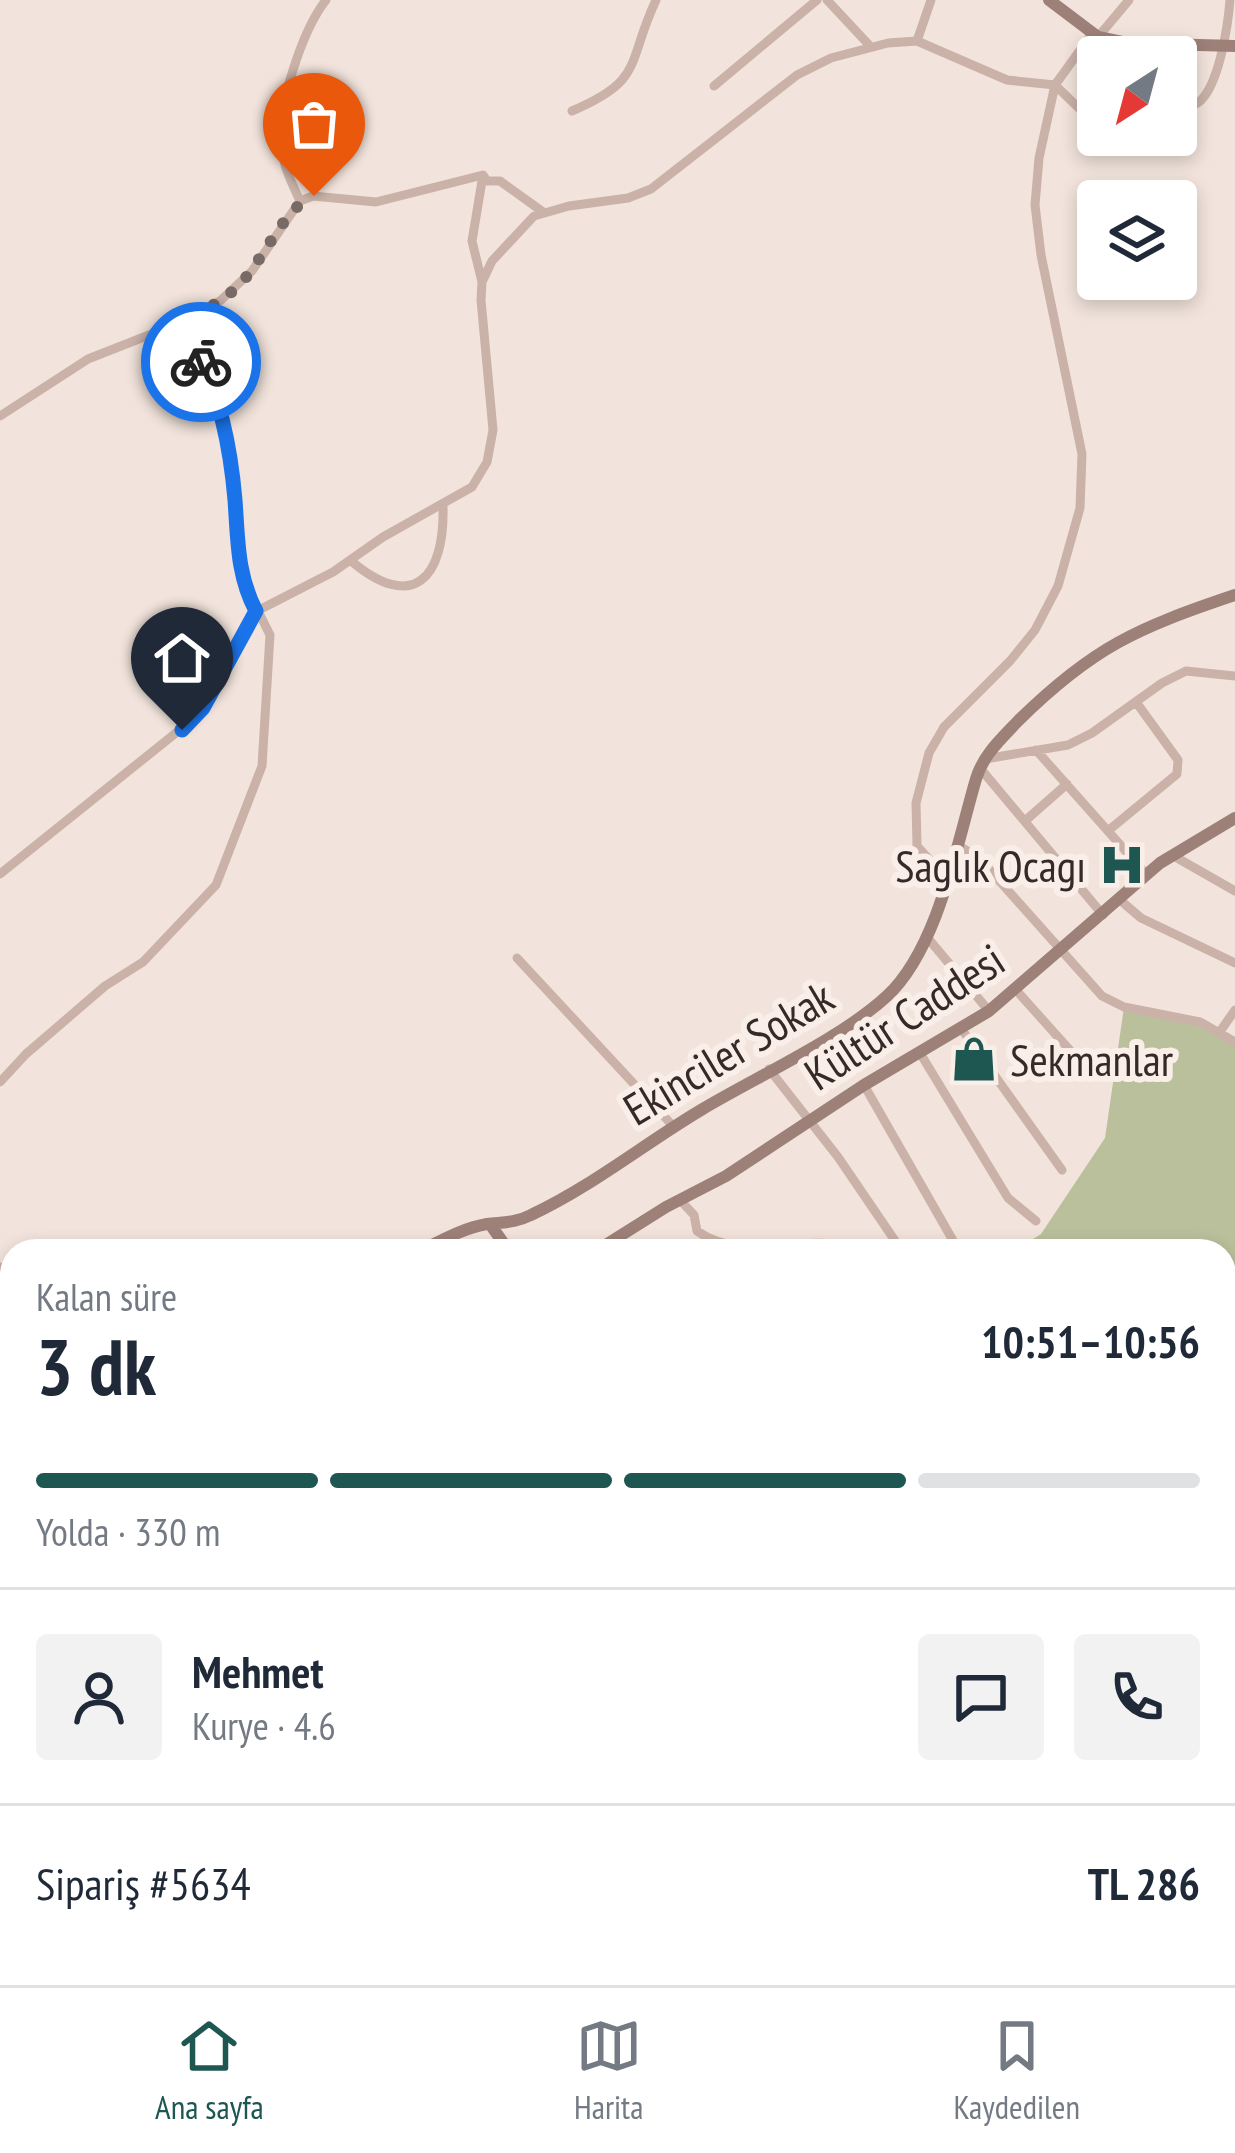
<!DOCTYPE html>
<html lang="tr">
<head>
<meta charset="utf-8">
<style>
  :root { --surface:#fff; --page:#f2f2f3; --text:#1f2937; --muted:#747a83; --line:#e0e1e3; --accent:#1e5752 }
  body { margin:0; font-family:"PT Sans Narrow",sans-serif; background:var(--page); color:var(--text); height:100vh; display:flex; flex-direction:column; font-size:45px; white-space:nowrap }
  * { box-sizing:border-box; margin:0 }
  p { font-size:39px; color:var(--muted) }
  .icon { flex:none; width:66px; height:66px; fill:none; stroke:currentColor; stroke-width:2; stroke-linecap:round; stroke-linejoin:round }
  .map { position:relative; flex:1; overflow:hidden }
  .drawer { position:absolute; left:0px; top:1239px; width:1236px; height:747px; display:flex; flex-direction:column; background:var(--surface); border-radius:36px 36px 0 0; box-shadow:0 6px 18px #0003 }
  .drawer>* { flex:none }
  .needle { width:78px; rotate:216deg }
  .buttons { position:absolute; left:1077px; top:36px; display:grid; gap:24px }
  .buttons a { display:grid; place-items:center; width:120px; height:120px; border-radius:12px; background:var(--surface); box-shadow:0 6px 18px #0003; font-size:60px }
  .pin { position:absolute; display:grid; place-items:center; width:102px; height:102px; color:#fff; margin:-123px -51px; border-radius:50% 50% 50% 0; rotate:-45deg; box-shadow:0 0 12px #0007 }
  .pin .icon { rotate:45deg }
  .courier { position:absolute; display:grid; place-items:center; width:120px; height:120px; margin:-60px; border:9px solid #1a73e8; border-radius:50%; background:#fff; color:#222; box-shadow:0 3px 15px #0007 }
  .overview em { font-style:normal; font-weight:700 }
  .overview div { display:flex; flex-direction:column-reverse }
  .overview { display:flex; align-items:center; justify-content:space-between; height:204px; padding:0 36px }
  h1 { font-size:78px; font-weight:700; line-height:90px }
  .bar { display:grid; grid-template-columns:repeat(4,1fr); gap:18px 12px; align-content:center; height:144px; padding:0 36px }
  .bar i { height:15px; border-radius:9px; background:var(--line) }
  .bar .on { background:var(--accent) }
  .bar p { grid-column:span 4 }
  .line { display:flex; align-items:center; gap:30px; padding:0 36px; border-top:3px solid var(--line) }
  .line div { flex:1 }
  .round { display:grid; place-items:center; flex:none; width:126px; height:126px; border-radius:12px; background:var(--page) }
  .dock { display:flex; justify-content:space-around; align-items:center; height:168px; border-top:3px solid var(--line); background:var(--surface); font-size:33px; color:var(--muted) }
  .dock a { display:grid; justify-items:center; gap:6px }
  .dock .on { color:var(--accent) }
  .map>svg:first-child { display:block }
</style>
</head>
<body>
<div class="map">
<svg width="1235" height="1985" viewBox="0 0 1235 1985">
  <rect width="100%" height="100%" fill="#f2e4dc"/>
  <path fill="#bac09c" d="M1124,1007L1200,1022L1235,1038V1565L1224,1574V1251H1014L1041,1234L1105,1138Z
    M1224,1680L1235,1694V1882L1230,1910H1224Z
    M154,1974H640L646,1985H119Z"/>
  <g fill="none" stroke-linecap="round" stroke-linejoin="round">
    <path stroke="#cab2a8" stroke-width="9" d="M827,0L870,46
      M1098,37L1129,0
      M917,41L931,0
      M714,86L817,0
      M1176,110C1186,108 1197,106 1203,98C1220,78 1228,25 1230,0
      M572,111C645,80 626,64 656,0
      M300,201L313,196L376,202L483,175
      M482,282L472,241L483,175L487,181H500L543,212
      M0,416L88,359L177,324L220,301L252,271L300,201C292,184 283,165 281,146C276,109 303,29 326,0
      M350,560C413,614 445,578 443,506
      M1036,750L1147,875
      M985,759L1068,745L1092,733L1162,683L1186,671L1235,676
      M980,768L1103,915
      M1026,820L1067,784
      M1109,830L1177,774L1178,760L1136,702
      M961,847L979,858L1102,996L1124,1007L1200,1022L1235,1042
      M1172,855L1235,891
      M0,874L197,716L257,611L333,572L383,537L472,487L487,462L493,430L481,300L482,282L492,261L534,216L569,206L628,198L651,189L797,75L831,58L888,43L917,41L1007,80L1055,85L1087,116L1098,121
      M948,880L917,846L916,803L929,753L944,727L1010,661L1035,630L1058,586L1080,508L1082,454L1041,255L1035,205L1039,158L1055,85L1091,35
      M1120,900L1141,918L1235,963
      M926,936L989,1011
      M517,958L673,1126
      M1016,990L1093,1076
      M960,1027L1062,1170
      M1219,1033L1235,1010
      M920,1053L1008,1198L1036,1221
      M769,1069L838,1157L902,1251
      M0,1082L26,1054L105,986L143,962L216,885L262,766L270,635L241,577L235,493L216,393L177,324
      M864,1085L959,1251
      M680,1200L694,1215L697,1231C739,1261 795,1237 843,1245L847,1251
      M0,1267L12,1270
      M1224,1679L1235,1691
      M1224,1714L1235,1732
      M745,1985L753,1974"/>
    <path stroke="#9d8179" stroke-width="12" d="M1049,0L1098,37L1127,43L1235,46
      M490,1224L509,1251
      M420,1251C441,1241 463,1228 487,1224C504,1222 515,1223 531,1215C591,1187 644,1144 701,1110C756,1077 842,1038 887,996C938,949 957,843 976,779C983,755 1001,739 1018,721C1093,647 1137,628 1235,595
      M596,1251L666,1207L726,1176L864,1085L989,1011L1160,863L1235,818
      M0,1489L12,1480
      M1224,1604L1235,1599
      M1224,1626L1235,1621
      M55,1985L92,1974
      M119,1985L155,1974"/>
  </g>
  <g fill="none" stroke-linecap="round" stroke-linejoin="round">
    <path stroke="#786b67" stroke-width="12" stroke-dasharray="0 21.6" d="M201,362L177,324C200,313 223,302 241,283C263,260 286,205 314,196"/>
    <path stroke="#1a73e8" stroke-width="15" d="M182,730L203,708L256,611C237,575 238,540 235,500C231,454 223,404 201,362"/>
  </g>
  <defs>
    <g id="hospital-bare" transform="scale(3.6)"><path d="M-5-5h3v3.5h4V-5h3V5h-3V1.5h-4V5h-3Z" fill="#1e5752" stroke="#f9efe8" stroke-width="2.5" paint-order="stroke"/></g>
    <g id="shop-bare" transform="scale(3.6)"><path d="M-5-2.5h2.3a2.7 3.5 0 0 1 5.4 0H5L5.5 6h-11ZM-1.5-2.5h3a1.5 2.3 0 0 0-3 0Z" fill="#1e5752" stroke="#f9efe8" stroke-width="2.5" paint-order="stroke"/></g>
  </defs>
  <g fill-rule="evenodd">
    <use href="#hospital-bare" x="1122" y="865"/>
    <use href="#shop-bare" x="974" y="1059"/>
  </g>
  <g text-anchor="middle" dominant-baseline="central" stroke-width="12" stroke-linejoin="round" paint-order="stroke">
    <g font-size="45" fill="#362a28" stroke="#f9efe8" text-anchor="end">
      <text x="1086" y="865">Saglık Ocagı</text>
      <text x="1010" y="1059" text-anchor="start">Sekmanlar</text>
    </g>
    <g font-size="45" fill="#362a28" stroke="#f9efe8">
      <text transform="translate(904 1016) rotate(-33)">Kültür Caddesi</text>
      <text transform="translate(728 1052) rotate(-31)">Ekinciler Sokak</text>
    </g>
  </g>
</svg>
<div class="buttons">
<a><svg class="needle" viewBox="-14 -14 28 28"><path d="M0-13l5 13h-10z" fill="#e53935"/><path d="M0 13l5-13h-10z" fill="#747a83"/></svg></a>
<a><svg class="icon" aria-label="layers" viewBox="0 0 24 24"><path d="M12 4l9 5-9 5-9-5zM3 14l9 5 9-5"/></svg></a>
</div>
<div class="pin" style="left:314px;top:196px;background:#ea580c"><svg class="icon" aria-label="bag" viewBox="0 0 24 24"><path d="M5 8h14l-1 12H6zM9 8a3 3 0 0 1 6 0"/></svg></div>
<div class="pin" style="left:182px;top:730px;background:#1f2937"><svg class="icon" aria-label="home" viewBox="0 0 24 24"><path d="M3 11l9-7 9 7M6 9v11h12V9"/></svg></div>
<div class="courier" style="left:201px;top:362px"><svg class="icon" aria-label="bike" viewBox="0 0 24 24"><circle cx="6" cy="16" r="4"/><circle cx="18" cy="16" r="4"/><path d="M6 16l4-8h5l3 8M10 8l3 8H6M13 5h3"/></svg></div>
<section class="drawer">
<div class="overview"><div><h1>3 dk</h1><p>Kalan süre</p></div><em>10:51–10:56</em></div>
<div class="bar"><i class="on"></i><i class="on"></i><i class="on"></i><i></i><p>Yolda · 330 m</p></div>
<div class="line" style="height:216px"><a class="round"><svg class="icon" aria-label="person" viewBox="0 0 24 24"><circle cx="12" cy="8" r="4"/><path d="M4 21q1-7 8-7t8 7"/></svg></a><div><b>Mehmet</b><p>Kurye · 4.6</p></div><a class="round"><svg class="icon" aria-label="chat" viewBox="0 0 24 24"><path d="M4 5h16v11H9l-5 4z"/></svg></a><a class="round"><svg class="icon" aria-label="phone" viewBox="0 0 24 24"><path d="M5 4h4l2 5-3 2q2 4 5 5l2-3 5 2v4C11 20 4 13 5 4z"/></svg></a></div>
<div class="line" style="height:156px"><div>Sipariş #5634</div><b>TL 286</b></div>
</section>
</div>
<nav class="dock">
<a class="on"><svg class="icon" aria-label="home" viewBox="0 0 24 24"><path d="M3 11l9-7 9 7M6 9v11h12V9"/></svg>Ana sayfa</a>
<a><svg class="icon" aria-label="map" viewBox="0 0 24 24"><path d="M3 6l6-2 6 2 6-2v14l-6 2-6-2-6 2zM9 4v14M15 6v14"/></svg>Harita</a>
<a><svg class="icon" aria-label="saved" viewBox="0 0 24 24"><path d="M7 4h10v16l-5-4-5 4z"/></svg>Kaydedilen</a>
</nav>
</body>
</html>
